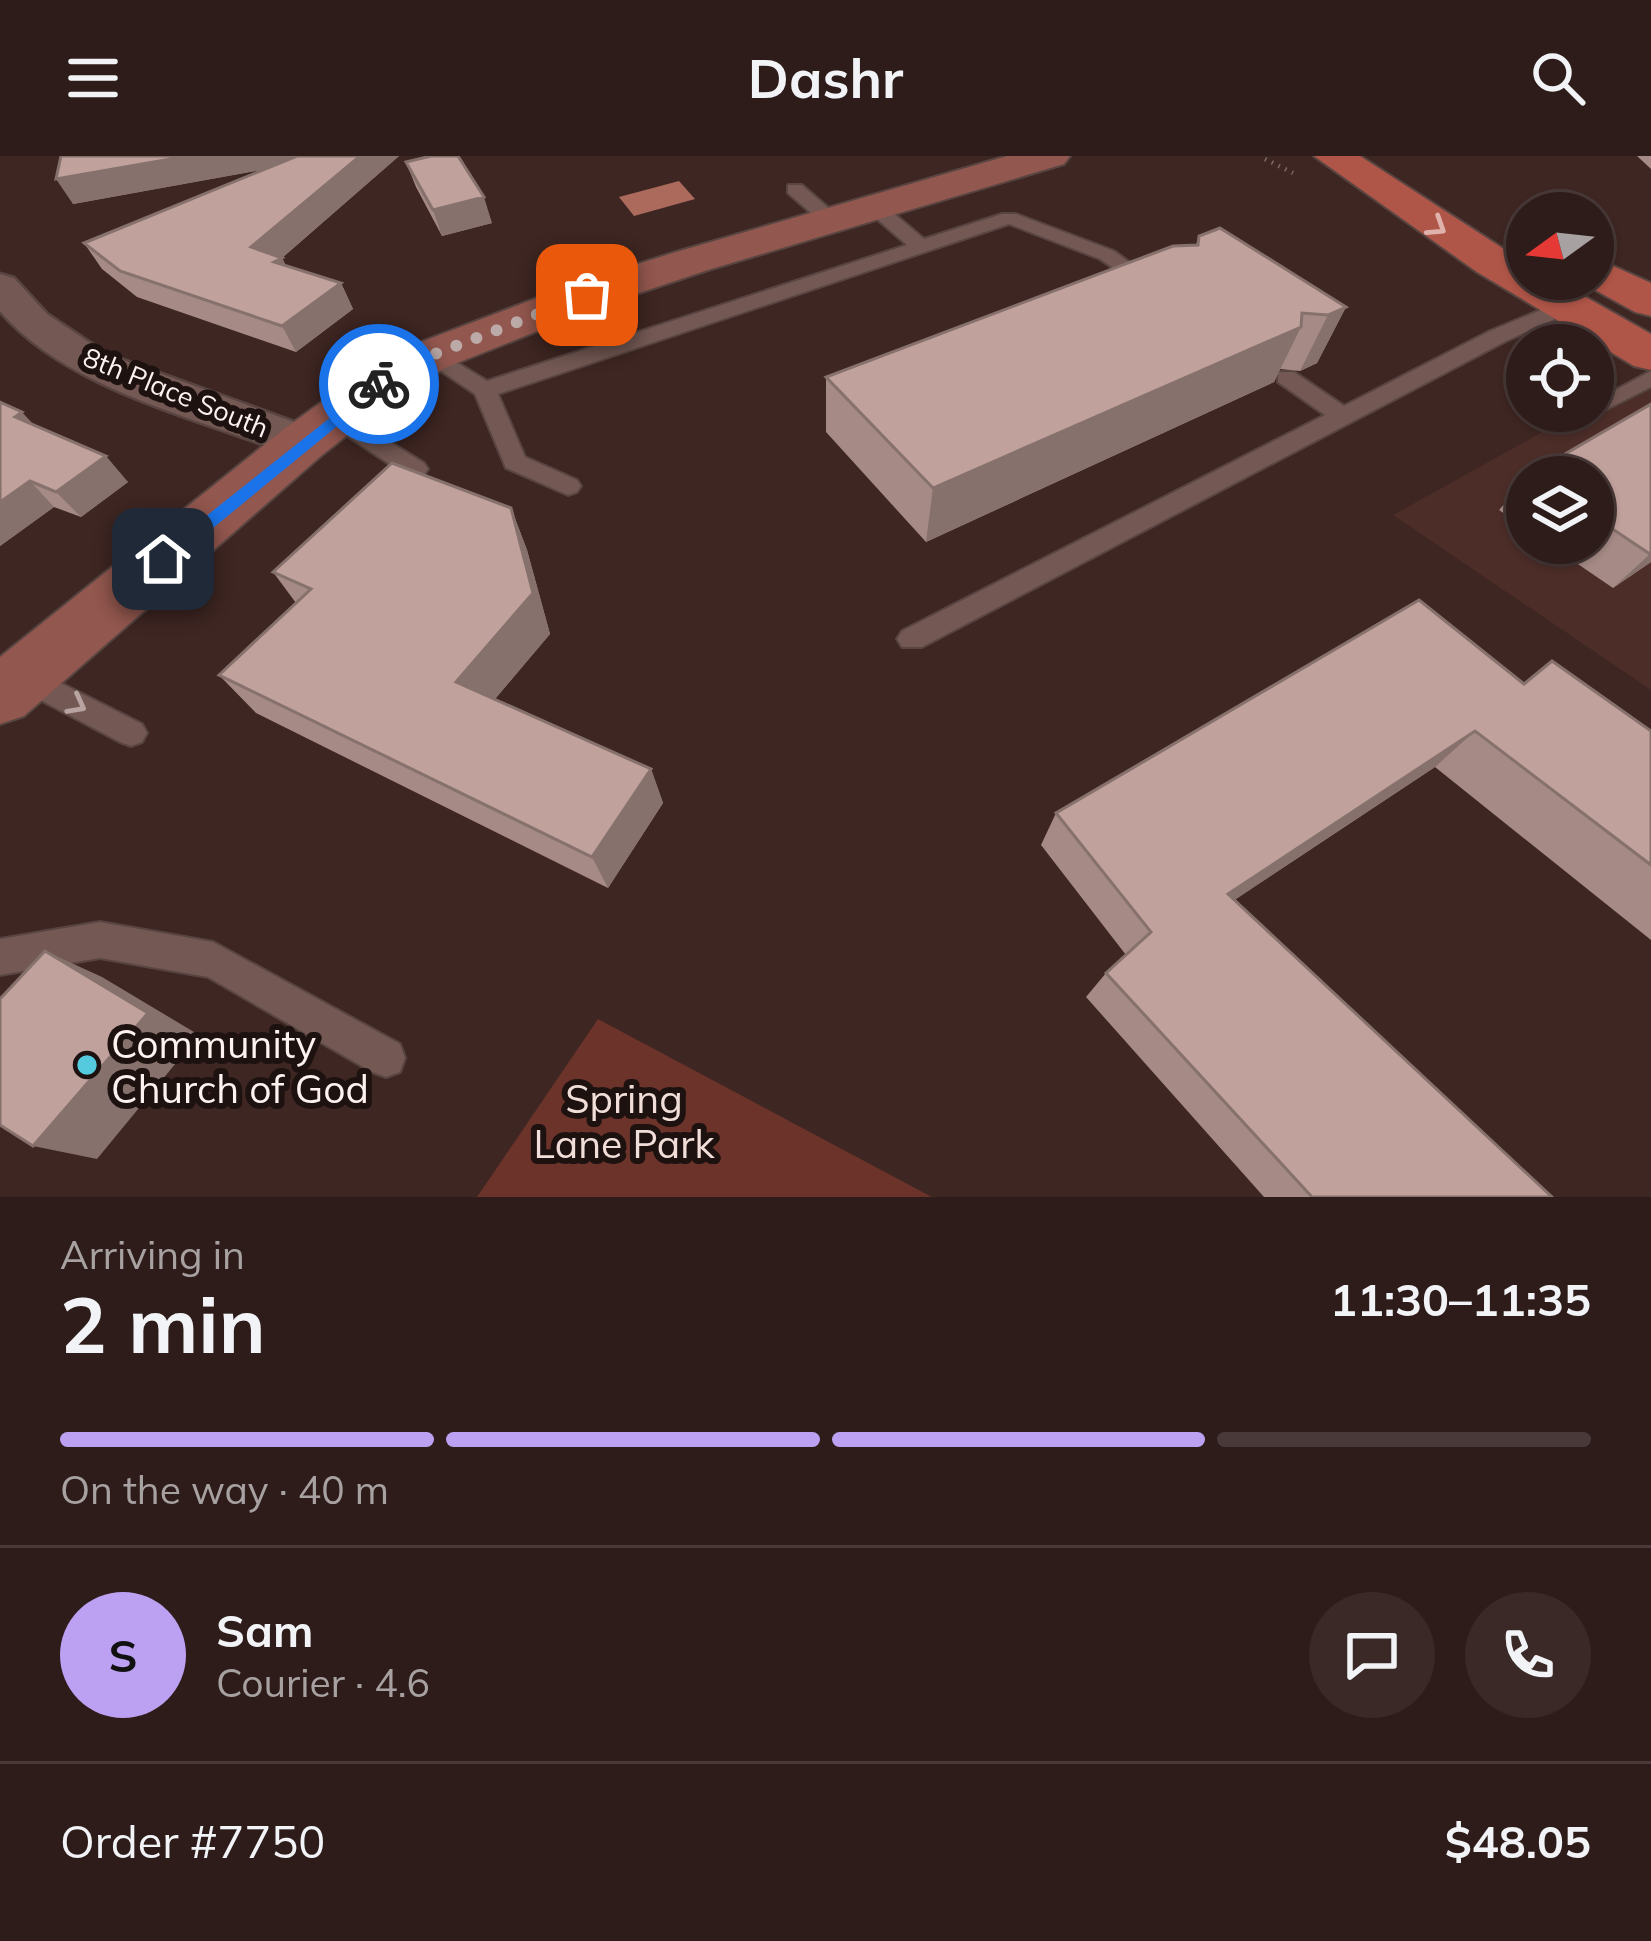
<!DOCTYPE html>
<html lang="en">
<head>
<meta charset="utf-8">
<style>
  :root { --surface:#2e1c1a; --page:#3a2927; --text:#f1f3f6; --muted:#a7a1a2; --line:#493a39; --accent:#bca0f2 }
  body { margin:0; font-family:Mulish,sans-serif; background:var(--page); color:var(--text); height:100vh; display:flex; flex-direction:column; font-size:45px; white-space:nowrap }
  * { box-sizing:border-box; margin:0 }
  p { font-size:39px; color:var(--muted) }
  .icon { flex:none; width:66px; height:66px; fill:none; stroke:currentColor; stroke-width:2; stroke-linecap:round; stroke-linejoin:round }
  .map { position:relative; height:1041px; overflow:hidden }
  .sheet { display:flex; flex-direction:column; background:var(--surface); flex:1 }
  .sheet>* { flex:none }
  .needle { width:78px; rotate:255deg }
  .tools { position:absolute; left:1506px; top:36px; display:grid; gap:24px }
  .tools a { display:grid; place-items:center; width:108px; height:108px; border-radius:50%; background:var(--surface); box-shadow:0 3px 9px #0004,0 0 0 3px var(--line); font-size:60px }
  .pin { position:absolute; display:grid; place-items:center; width:102px; height:102px; color:#fff; margin:-51px; border-radius:24px; box-shadow:0 6px 18px #0006 }
  .courier { position:absolute; display:grid; place-items:center; width:120px; height:120px; margin:-60px; border:9px solid #1a73e8; border-radius:50%; background:#fff; color:#222; box-shadow:0 3px 15px #0007 }
  .summary em { font-style:normal; font-weight:700 }
  .summary div { display:flex; flex-direction:column-reverse }
  .summary { display:flex; align-items:center; justify-content:space-between; height:204px; padding:0 60px }
  h1 { font-size:78px; font-weight:700; line-height:90px }
  .bar { display:grid; grid-template-columns:repeat(4,1fr); gap:18px 12px; align-content:center; height:144px; padding:0 60px }
  .bar i { height:15px; border-radius:9px; background:var(--line) }
  .bar .selected { background:var(--accent) }
  .bar p { grid-column:span 4 }
  .line { display:flex; align-items:center; gap:30px; padding:0 60px; border-top:3px solid var(--line) }
  .line div { flex:1 }
  .round { display:grid; place-items:center; flex:none; width:126px; height:126px; border-radius:63px; background:var(--page) }
  header { display:flex; justify-content:space-between; align-items:center; height:156px; padding:0 60px; background:var(--surface); font-size:54px; font-weight:700 }
  .map>svg:first-child { display:block }
</style>
</head>
<body>
<header><svg class="icon" aria-label="menu" viewBox="0 0 24 24"><path d="M4 6h16M4 12h16M4 18h16"/></svg>Dashr<svg class="icon" aria-label="search" viewBox="0 0 24 24"><circle cx="10" cy="10" r="6"/><path d="M15 15l6 6"/></svg></header>
<div class="map">
<svg width="1651" height="1041" viewBox="0 0 1651 1041">
  <rect width="100%" height="100%" fill="#3e2622"/>
  <path fill="#4c2d28" fill-rule="evenodd" d="M1633,226L1651,235V534L1393,359L1580,255H1593V247ZM1527,321H1593V387H1527Z"/>
  <path fill="#6b332a" d="M598,863L930,1040L931,1041H477Z"/>
  <path fill="#ac6a5d" d="M679,25L695,43L634,60L619,41Z"/>
  <g fill="none" stroke-linecap="round" stroke-linejoin="round">
    <g stroke="#584541" stroke-width="4">
      <path id="service" d="M788,29H802L840,62V70H826L788,37Z
        M870,49H884L924,83L1002,58H1016L1114,95L1165,132L1148,136L1100,103L1009,68L498,238L525,301L577,324L581,330L577,336L568,339L506,312L475,238L419,200L422,195H438L487,225L907,89L870,57Z
        M1565,144L1576,150L1573,155L1506,185L922,491H902L897,483L902,475L1325,259L1278,226V216H1294L1344,250L1490,175Z
        M1651,215V231L1607,253L1595,245Z
        M336,253L424,307L428,313L424,319H406L328,267V255Z
        M23,508L142,568L147,577L142,586L131,590L120,586L12,529L8,520L12,511Z
        M100,766L213,786L400,888L405,902L400,916L386,921L372,916L208,821L100,802L0,819V783Z"/>
    </g>
    <g stroke="#584541" stroke-width="5">
      <path id="minor" d="M0,118L14,122L47,158L107,198L319,275L326,286L319,297L303,302L287,297C195,262 64,231 0,155Z"/>
    </g>
    <g stroke="#584541" stroke-width="4">
      <path id="secondary" d="M1007,0H1070L1064,8L708,114L603,149L447,211L398,239L322,299L24,560L0,568V501L284,273L362,217L413,189L571,129L676,96Z"/>
    </g>
    <g stroke="#584541" stroke-width="4">
      <path id="primary" d="M1314,0H1360L1527,108V123H1554L1651,178V214L1634,210L1477,116Z
        M1593,101L1651,127V160L1635,156L1577,124L1593,123Z"/>
    </g>
    <path stroke="#7d6965" stroke-width="4.5" stroke-dasharray="1.5 6" stroke-linecap="butt" d="M1265,3L1293,17"/>
    <use href="#service" fill="#735853" fill-rule="evenodd"/>
    <use href="#minor" fill="#735853" fill-rule="evenodd"/>
    <use href="#secondary" fill="#92574e" fill-rule="evenodd"/>
    <use href="#primary" fill="#b05648" fill-rule="evenodd"/>
  </g>
  <path fill="#a58a85" d="M61,0H399L282,102L286,110L341,127L353,153L296,196L137,141L102,113L84,87L265,13L73,48Z
    M1637,0H1651V13Z
    M406,6L492,67L442,80L416,31Z
    M1199,80L1346,151L1317,207L1300,215L1280,213L1274,226L926,386L826,276V221L1196,89Z
    M1651,248V406L1613,432L1547,387H1593V321H1527Z
    M34,270L128,326L81,361L54,351L0,390Z
    M1527,322V373L1499,354Z
    M511,352L527,394L550,478L495,543L651,613L663,647L608,732L256,557L219,519L296,447L273,416Z
    M1524,528L1651,575V784L1435,611L1234,744L1552,1041H1264L1086,841L1106,817L1126,799L1041,689L1056,657Z"/>
  <path fill="#86716c" d="M188,0H300V7L73,48L56,23Z
    M360,0H399L282,102L295,128L251,91Z
    M484,41L492,67L442,80L433,54Z
    M341,127L353,153L296,196L282,170Z
    M1346,151L1317,207L1300,215L1328,159Z
    M1301,171L1274,226L926,386L933,332Z
    M22,256L46,282L15,261Z
    M106,300L128,326L81,361L56,336Z
    M30,325L54,351L0,390V346Z
    M511,352L527,394L550,478L478,563L456,526Z
    M1651,397V406L1613,432L1650,398Z
    M1475,575L1435,611L1200,767L1228,738Z
    M651,613L663,647L608,732L592,701Z
    M45,795L102,821L199,879L97,1003L33,990Z"/>
  <path fill="#c0a19b" stroke="#86716c" stroke-width="3" d="M61,0H188L56,23Z
    M297,0H360L251,91L282,102L274,106L341,127L282,170L120,115L84,87Z
    M431,0H458L484,41L433,54L406,6Z
    M1220,72L1346,151L1328,159L1302,157L1301,171L933,332L826,221L1173,90L1198,89L1199,80Z
    M0,246L22,256L15,261L106,300L56,336L30,325L0,346Z
    M1651,248V397L1650,398L1593,360V321H1533L1529,319Z
    M392,307L511,352L533,437L456,526L651,613L592,701L219,519L311,433L273,416Z
    M1419,444L1524,528L1552,505L1651,575V709L1475,575L1228,738L1552,1041H1312L1106,817L1151,776L1056,657Z
    M45,795L148,857L33,990L0,969V843Z"/>
  <defs><path id="oneway-chevron" d="M-2-3.5L2.5 0L-2 3.5" fill="none" stroke-width="1.6" stroke-linecap="round" stroke-linejoin="round" transform="scale(3)"/></defs>
  <use stroke="#dfb3ac" href="#oneway-chevron" transform="translate(1437 71) rotate(33)"/>
  <use stroke="#b8a4a0" href="#oneway-chevron" transform="translate(77 549) rotate(28)"/>
  <path fill="#1a73e8" d="M379,223L387,228L385,231L169,408H157V399Z"/>
  <g fill="none" stroke-linecap="round" stroke-linejoin="round">
    <path stroke="#bbaaa7" stroke-width="12" stroke-dasharray="0 21.6" d="M379,228L430,200L587,139"/>
  </g>
  <circle fill="#55cade" stroke="#1d1210" stroke-width="4.5" cx="87" cy="909" r="12"/>
  <g text-anchor="middle" dominant-baseline="central" stroke-width="12" stroke-linejoin="round" paint-order="stroke">
    <g font-size="27" fill="#fef1ee" stroke="#1d1210">
      <text transform="translate(176 236) rotate(22)">8th Place South</text>
    </g>
    <g font-size="39" fill="#fef1ee" stroke="#1d1210" text-anchor="start">
      <text x="111" y="887">Community<tspan x="111" dy="45">Church of God</tspan></text>
    </g>
    <g font-size="39" fill="#f2ded9" stroke="#1d1210">
      <text x="624" y="942">Spring<tspan x="624" dy="45">Lane Park</tspan></text>
    </g>
  </g>
</svg>
<div class="tools">
<a><svg class="needle" viewBox="-14 -14 28 28"><path d="M0-13l5 13h-10z" fill="#e53935"/><path d="M0 13l5-13h-10z" fill="#a7a1a2"/></svg></a>
<a><svg class="icon" aria-label="locate" viewBox="0 0 24 24"><circle cx="12" cy="12" r="6"/><path d="M12 2v4M12 18v4M2 12h4M18 12h4"/></svg></a>
<a><svg class="icon" aria-label="layers" viewBox="0 0 24 24"><path d="M12 4l9 5-9 5-9-5zM3 14l9 5 9-5"/></svg></a>
</div>
<div class="pin" style="left:587px;top:139px;background:#ea580c"><svg class="icon" aria-label="bag" viewBox="0 0 24 24"><path d="M5 8h14l-1 12H6zM9 8a3 3 0 0 1 6 0"/></svg></div>
<div class="pin" style="left:163px;top:403px;background:#1f2937"><svg class="icon" aria-label="home" viewBox="0 0 24 24"><path d="M3 11l9-7 9 7M6 9v11h12V9"/></svg></div>
<div class="courier" style="left:379px;top:228px"><svg class="icon" aria-label="bike" viewBox="0 0 24 24"><circle cx="6" cy="16" r="4"/><circle cx="18" cy="16" r="4"/><path d="M6 16l4-8h5l3 8M10 8l3 8H6M13 5h3"/></svg></div>
</div>
<section class="sheet">
<div class="summary"><div><h1>2 min</h1><p>Arriving in</p></div><em>11:30–11:35</em></div>
<div class="bar"><i class="selected"></i><i class="selected"></i><i class="selected"></i><i></i><p>On the way · 40 m</p></div>
<div class="line" style="height:216px"><b class="round" style="background:var(--accent);color:#111">S</b><div><b>Sam</b><p>Courier · 4.6</p></div><a class="round"><svg class="icon" aria-label="chat" viewBox="0 0 24 24"><path d="M4 5h16v11H9l-5 4z"/></svg></a><a class="round"><svg class="icon" aria-label="phone" viewBox="0 0 24 24"><path d="M5 4h4l2 5-3 2q2 4 5 5l2-3 5 2v4C11 20 4 13 5 4z"/></svg></a></div>
<div class="line" style="height:156px"><div>Order #7750</div><b>$48.05</b></div>
</section>
</body>
</html>
